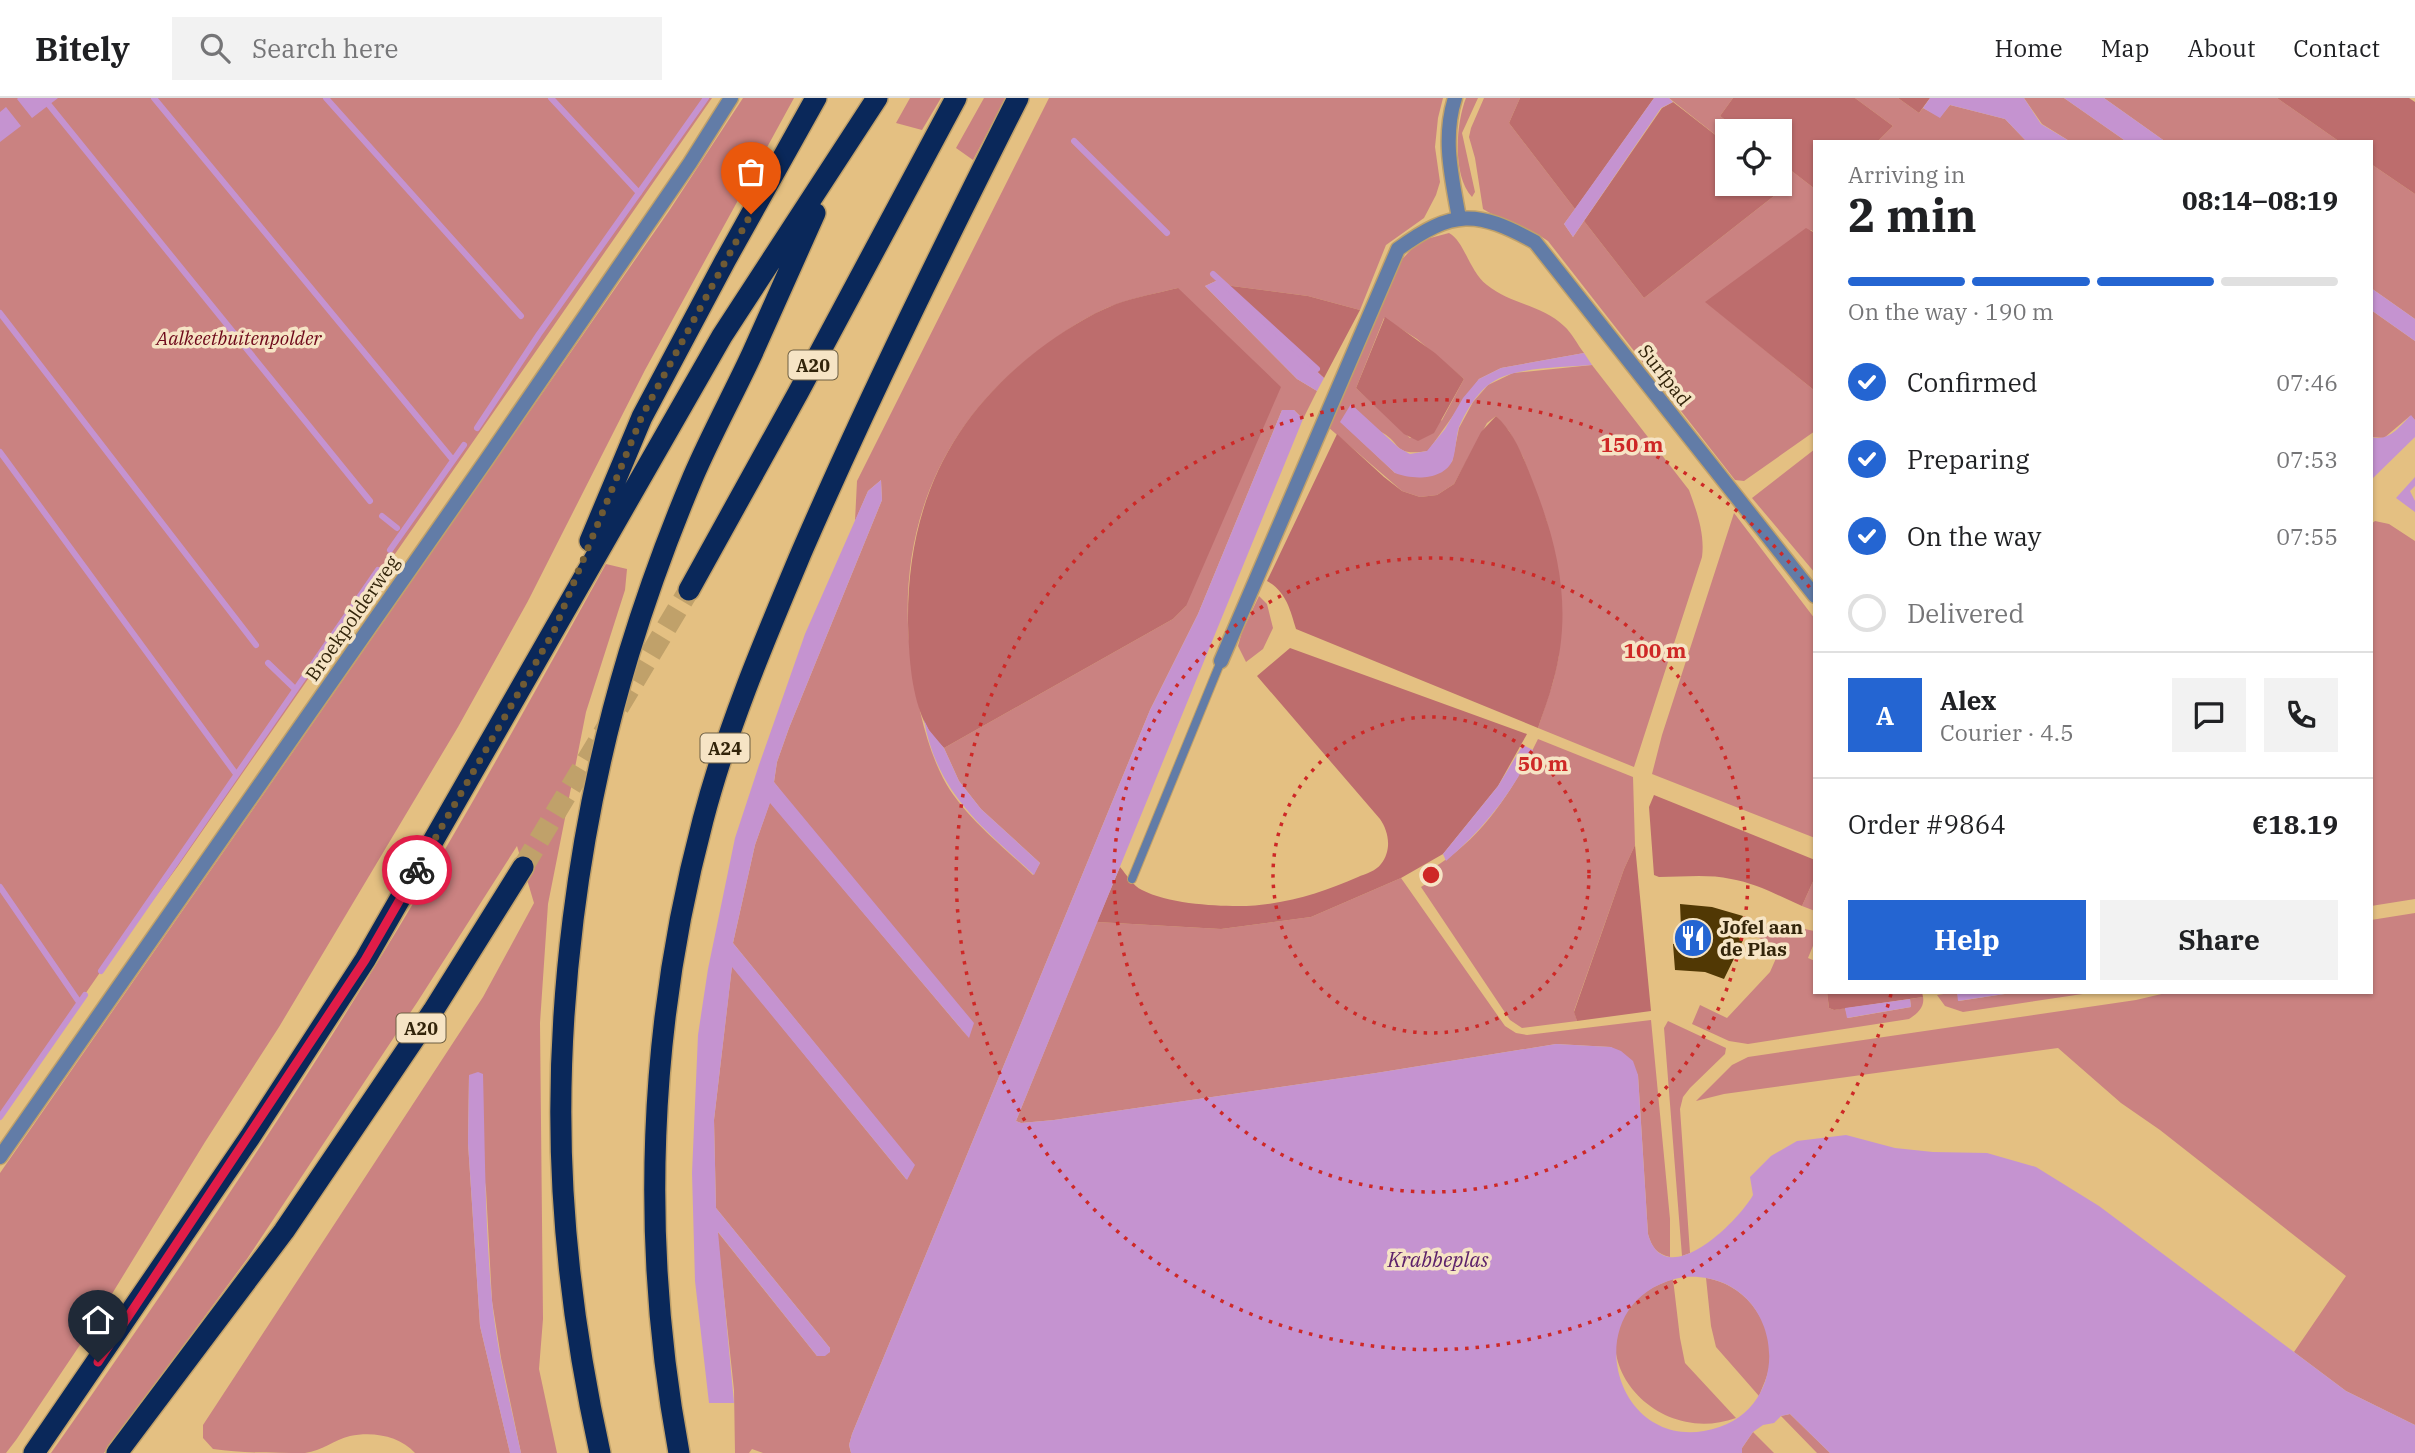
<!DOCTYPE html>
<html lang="en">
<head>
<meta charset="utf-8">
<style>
  :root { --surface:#fff; --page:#f2f2f2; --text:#202124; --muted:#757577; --line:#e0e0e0; --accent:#2465d2 }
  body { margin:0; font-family:"IBM Plex Serif",serif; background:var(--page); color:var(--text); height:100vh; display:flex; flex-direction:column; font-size:26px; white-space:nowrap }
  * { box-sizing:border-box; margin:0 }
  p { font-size:23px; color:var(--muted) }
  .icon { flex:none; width:38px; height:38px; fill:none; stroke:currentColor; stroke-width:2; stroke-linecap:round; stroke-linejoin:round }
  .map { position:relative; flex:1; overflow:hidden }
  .side { position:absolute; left:1813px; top:42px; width:560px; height:854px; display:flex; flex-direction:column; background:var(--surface); border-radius:0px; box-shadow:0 2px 5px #0004 }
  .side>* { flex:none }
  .controls { position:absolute; left:1715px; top:21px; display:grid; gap:14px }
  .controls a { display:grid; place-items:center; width:77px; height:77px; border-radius:0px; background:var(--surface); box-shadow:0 2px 5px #0004; font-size:35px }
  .pin { position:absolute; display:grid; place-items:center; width:60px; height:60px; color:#fff; margin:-72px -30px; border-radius:50% 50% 50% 0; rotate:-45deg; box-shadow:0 0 7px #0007 }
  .pin .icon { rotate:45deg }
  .courier { position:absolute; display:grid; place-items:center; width:70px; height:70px; margin:-35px; border:5px solid #e11d48; border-radius:50%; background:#fff; color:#222; box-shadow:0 2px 9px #0007 }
  .summary em { font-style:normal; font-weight:700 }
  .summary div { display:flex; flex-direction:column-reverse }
  .summary { display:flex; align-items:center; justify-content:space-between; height:119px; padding:0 35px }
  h1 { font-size:46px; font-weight:700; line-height:52px }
  .bar { display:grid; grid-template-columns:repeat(4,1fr); gap:10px 7px; align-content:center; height:84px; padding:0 35px }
  .bar i { height:9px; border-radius:5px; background:var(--line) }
  .bar .selected { background:var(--accent) }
  .bar p { grid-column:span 4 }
  .line { display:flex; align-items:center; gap:18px; padding:0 35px; border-top:2px solid var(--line) }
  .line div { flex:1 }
  .round { display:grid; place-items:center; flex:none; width:74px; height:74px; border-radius:0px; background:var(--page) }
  ol { padding:0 35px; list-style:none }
  li { display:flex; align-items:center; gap:21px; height:77px }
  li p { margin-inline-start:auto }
  li .icon { padding:7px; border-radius:50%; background:var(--accent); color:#fff; stroke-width:4 }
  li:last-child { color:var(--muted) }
  li i { width:38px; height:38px; border:4px solid var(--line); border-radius:50% }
  .cta { display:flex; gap:14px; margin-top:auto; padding:14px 35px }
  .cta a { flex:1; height:80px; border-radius:0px; background:var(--accent); color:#fff; font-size:28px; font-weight:700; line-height:80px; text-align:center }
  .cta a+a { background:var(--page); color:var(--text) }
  header { display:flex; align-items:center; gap:42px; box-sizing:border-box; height:98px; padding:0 35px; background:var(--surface); border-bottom:2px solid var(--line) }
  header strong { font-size:33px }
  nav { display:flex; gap:38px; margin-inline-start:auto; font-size:24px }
  .search { width:490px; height:63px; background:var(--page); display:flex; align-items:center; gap:18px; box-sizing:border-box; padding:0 24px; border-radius:0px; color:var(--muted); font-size:26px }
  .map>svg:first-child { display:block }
</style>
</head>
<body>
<header>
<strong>Bitely</strong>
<div class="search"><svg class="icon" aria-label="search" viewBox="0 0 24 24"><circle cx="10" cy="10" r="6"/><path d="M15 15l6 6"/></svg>Search here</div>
<nav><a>Home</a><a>Map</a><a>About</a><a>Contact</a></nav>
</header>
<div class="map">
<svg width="2415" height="1355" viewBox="0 0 2415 1355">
  <rect width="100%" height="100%" fill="#e4c082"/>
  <path fill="#ca8281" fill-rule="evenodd" d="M0,0H712L178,768L101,873L0,1019Z
    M743,0H794L645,272L528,503L458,629L279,929L205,1044L88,1235L16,1342L6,1355H0V1075L669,113Z
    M910,0H941L922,32L896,25Z
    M984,0H1006L973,62L956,50Z
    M1049,0H1443L1438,20L1435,49L1440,84L1436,97L1424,120L1386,147L1360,212L1308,198L1232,188L1218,182L1205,188L1297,281L1317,293L1303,321L1294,312H1282L1198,516L1150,612L852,1336L849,1347L851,1355H763L752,1351L749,1355H735L734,1292L717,1133L817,1258L830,1254V1250L716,1110L714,1022L732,868L906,1081L914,1067L733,845L755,747L770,704L968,939L774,684L777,664L789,630L882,402L881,382L868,393L855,423L857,383ZM1178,190L1186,508L1173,521L944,650L959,683L981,711L1040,765L1033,777C1004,749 962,717 943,680C925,645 917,603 911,563C895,437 937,329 1039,252C1063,234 1089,216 1117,206C1137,199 1157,195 1178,190Z
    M1466,0H1478L1462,35L1475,94L1472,99C1452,78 1456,25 1466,0Z
    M1484,0H1520L1509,25L1575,111L1564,126L1573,139L1584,123L1644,200L1784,90L1779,86L1780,64L1815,91V135L1811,132L1706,204L1815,293V333L1744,383L1735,382L1548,143C1528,128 1504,124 1483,111L1475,60L1469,39L1471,30Z
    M1669,0H1733L1720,18L1740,33H1727V46Z
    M1855,0H1898L1919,15L1923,10L1940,19L1950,7L2005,21L2027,44H1877L1893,28Z
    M2024,0H2064L2127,44H2071L2042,26Z
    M2104,0H2277L2340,44H2166Z
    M2371,66L2415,96V221L2371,190Z
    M1449,135C1465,144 1469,173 1487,187C1510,206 1543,207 1564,228C1572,235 1577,246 1584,255L1501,270L1479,281L1428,353C1391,359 1403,344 1379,333C1368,327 1352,327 1341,324L1395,375L1452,364L1459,330L1473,304L1488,287L1513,275L1592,267L1689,392C1697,414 1705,436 1702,459L1634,669L1538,630L1553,584L1559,557L1547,424L1523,359L1509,333L1496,318L1487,325L1454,386L1437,397L1420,399L1402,393L1328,329L1394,170L1419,143ZM1384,220L1417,241L1464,281L1442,322L1410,340L1356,290Z
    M2371,212L2415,243V322L2410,318L2384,340L2371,339Z
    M1815,351V475L1752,400Z
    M1734,415L1815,521V740L1652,676L1662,637Z
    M2375,423L2389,426L2415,443V801L2371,808V426Z
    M606,466L627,471L625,492L586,614L548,806L540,925L543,1221L539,1271L557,1355H521L501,1260L492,1203L486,1091L469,977L468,1045L480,1228L510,1355H415C400,1338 373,1333 350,1338C334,1342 322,1353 305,1355C275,1355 242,1355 213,1351L203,1340V1327L483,899L534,805L517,748L418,903L247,1161L104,1355H51C172,1183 290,1009 399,829C471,710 538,588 606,466Z
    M1259,498L1267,506L1273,530L1263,551L1246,564L1238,548L1242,534Z
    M1538,641L1633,679L1635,747L1624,771L1574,913L1577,923L1522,930L1510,922L1421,789L1429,784L1424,775C1478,747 1512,695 1538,641Z
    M1815,779V813L1802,808Z
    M1401,780L1505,928L1516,935L1527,937L1651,922L1670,1121V1159C1657,1156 1652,1150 1648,1136L1638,977L1611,949L1556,946L1376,975L1054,1022L1021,1025L1016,1023L1097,824L1221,831L1311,819Z
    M2415,815V1327L2346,1293L2294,1254L2346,1178L2160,1032L2121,1005L2058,950L1724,996L1696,1003L1732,967L1748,959L2136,902L2170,894H2371V822Z
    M1757,824L1787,834L1791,828L1814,833L1815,843L1808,860L1815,863V894H1827L1829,910L1834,912L1845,910L1848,920L1911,909L1910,901L1923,899C1925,909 1917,916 1909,921L1748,946L1729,943L1692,926L1700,907L1727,920L1770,874L1781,849L1752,837Z
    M1957,894L1959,903L2018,894H2096L1963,914L1945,908L1937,897Z
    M1668,923L1726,950L1725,956L1690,990L1683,999L1680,1011L1690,1155L1682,1158L1664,930Z
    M1706,1180C1744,1186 1772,1222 1770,1260C1770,1274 1764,1285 1759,1298L1716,1249L1711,1228Z
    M1673,1181L1680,1240L1685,1265L1736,1320C1639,1355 1555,1220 1673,1181Z
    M1790,1316L1830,1355H1817L1781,1318Z
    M1753,1334L1774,1355H1742V1350Z"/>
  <path fill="#bd6d6d" d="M1520,0H1654L1575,111L1509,25Z
    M1733,0H1855L1893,28L1877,44H1815V91L1780,64V33H1740L1720,18Z
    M1898,0H1930L1919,15Z
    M2277,0H2409L2415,4V96L2371,66V44H2340Z
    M1673,4L1727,46V86H1779L1784,90L1644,200L1584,123L1662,10Z
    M1806,130L1815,135V293L1705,204Z
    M1218,182L1232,188L1308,198L1360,212L1324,280Z
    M1178,190L1281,289L1186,508L1173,521L944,650C938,643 931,637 927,629C911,599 909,558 908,525C907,411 947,322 1038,252C1062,234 1088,217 1116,206C1136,199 1157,195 1178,190Z
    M1385,219L1435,255L1464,281L1434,335L1418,343L1404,336L1356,290Z
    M1496,318C1515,335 1524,361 1533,384C1559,450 1573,513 1553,584C1549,599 1543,615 1538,630L1296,531C1290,511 1286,494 1267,483L1337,336L1384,379L1402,393L1420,399L1437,397L1454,386L1481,334Z
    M1290,550L1527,636L1498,688L1443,756L1401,780L1311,819L1221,831L1097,824L1120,769C1126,776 1133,788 1142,792C1167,805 1210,808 1238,808C1279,808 1320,796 1358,779C1365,776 1376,773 1381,766C1392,752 1389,734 1380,721L1257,578Z
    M1654,697L1815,762V779L1802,808C1779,798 1756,785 1731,781C1708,776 1683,779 1659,779L1654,777L1649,709Z
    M1635,747L1651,913L1577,923L1574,914L1624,771Z
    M1827,894H1922L1923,899L1834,912L1829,910Z"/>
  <path fill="#c593d0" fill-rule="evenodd" d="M18,0H58L32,20L17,1Z
    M1654,0H1669L1673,4L1661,10L1573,139L1564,126Z
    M1930,0H2024L2041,26L2071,44H2027L2005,21L1950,7L1940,20L1923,10Z
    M2064,0H2104L2166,44H2127Z
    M6,9L21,28L0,44V14Z
    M1218,182L1324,280L1317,293L1297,281L1205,188Z
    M2371,190L2415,221V243L2371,212Z
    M1584,255L1592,267C1562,270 1509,268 1487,288C1475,298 1465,315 1459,329C1456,339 1456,351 1453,361C1445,383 1412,382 1395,375L1340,324L1351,306L1399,350L1410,356L1427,353L1445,331L1463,300L1479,281L1501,270Z
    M1282,312H1294L1303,321L1016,1023L1021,1025L1054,1022L1376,975L1556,946L1611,949L1621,953L1633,963L1638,977L1648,1136C1665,1196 1738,1124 1753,1097L1750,1079L1771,1058L1797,1043L1846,1037L1895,1050L1933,1054L1987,1055L2036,1069L2099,1108L2346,1293L2415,1327V1355H1830L1790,1316L1781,1318L1774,1325L1763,1327L1753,1334L1742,1350V1355H851L849,1347L852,1336L1150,612L1198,516ZM1684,1179C1785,1172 1802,1317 1704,1333C1608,1349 1576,1198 1684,1179Z
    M2411,317L2415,322V339L2371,382V339C2389,344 2399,329 2411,317Z
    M2415,379V388L2410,393L2415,403V414L2396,400Z
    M881,382L882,402L789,630L777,664L774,684L974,925L969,940L770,705L755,747L733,845L915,1067L907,1082L732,869L714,1022L716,1110L830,1250V1254L825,1258H817L718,1134L734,1305H709L695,1183L692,1075L698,937L708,871L735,740L759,667L805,536L868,393Z
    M924,622L929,632L944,650L959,683L981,711L1040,765L1034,777C982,729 937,695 924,622Z
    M1523,647L1533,652C1512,695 1483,732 1446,763L1443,756L1498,688Z
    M1957,894H2018L1958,903Z
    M1910,901L1911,909L1847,920L1845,910Z
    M478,974L483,976C485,1051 485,1127 492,1202C497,1253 510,1304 521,1355H510L480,1228L468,1045L469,977Z"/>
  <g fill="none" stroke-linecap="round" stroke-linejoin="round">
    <path stroke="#c593d0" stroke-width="6" d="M154,0L453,362
      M326,0L521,218
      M551,0L639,95
      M49,7L370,403
      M1074,43L1167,135
      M1213,176L1317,271
      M0,215L256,547
      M477,330L539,236L706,0
      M0,354L236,676
      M382,418L397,430
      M390,452L464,347
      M268,565L295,591
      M0,789L79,904
      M101,873L378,472
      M0,1019L85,897"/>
  </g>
  <path fill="#513804" d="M1680,806L1712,809L1743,818L1735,838L1743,842L1724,881L1705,874L1675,872L1673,846H1676L1681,830Z"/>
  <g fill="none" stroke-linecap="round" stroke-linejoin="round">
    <path stroke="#c0a16a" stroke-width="21" stroke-dasharray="21 10" stroke-linecap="butt" d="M523,769L689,492"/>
    <g stroke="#c0a16a" stroke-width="10">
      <path id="lane" d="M1132,781L1221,563"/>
    </g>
    <g stroke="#c0a16a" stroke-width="17">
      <path id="street" d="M1455,0C1442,41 1452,80 1459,120
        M1221,563L1398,151C1453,111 1477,112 1535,144L1815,498
        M0,1059L487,361L690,65L731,0"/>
    </g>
    <g stroke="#c0a16a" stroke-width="24">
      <path id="highway" d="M590,443L642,319L725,163L816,0
        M689,492L798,295L956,0
        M34,1355L250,1039L365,862L722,238L877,0
        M117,1355L284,1133L433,913L523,769
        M600,1355C581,1269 568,1181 563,1093C553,916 578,724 629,555C647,496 669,436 693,379C711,337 733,297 752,256C773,209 794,162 815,115
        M679,1355C640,1145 648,929 703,722C727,630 765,541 802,453C869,299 943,149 1018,0"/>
    </g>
    <use href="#lane" stroke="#627ca7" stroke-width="8"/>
    <use href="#street" stroke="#627ca7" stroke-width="14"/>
    <use href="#highway" stroke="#0a285a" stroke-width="21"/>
  </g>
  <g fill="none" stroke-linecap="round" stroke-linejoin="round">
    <path stroke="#705b34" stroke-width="7" stroke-dasharray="0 12.6" d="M417,772L554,533L642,318L751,116"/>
    <path stroke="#e11d48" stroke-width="9" d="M98,1264L365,862L417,772"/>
  </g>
  <g fill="none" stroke="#ce2826" stroke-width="3.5" stroke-dasharray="3.5 7">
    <circle cx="1431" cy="777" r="158"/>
    <circle cx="1431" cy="777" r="317"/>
    <path d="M1891 896A475 475 0 1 1 1813 494"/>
  </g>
  <defs>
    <g id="restaurant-disc" transform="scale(2.0125)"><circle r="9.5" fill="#2465d2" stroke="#f6e4c5"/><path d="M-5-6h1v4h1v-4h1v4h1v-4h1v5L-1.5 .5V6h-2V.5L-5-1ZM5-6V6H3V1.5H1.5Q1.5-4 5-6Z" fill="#fff"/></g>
  </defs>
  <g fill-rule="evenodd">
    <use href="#restaurant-disc" x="1693" y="840"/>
  </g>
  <g text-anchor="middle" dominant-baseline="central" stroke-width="7" stroke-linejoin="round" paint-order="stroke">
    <g fill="#f6e4c5" stroke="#6d5e42" stroke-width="2">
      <rect x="788.5" y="252.5" width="49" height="29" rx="5"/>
      <rect x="700.5" y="635.5" width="49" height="29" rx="5"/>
      <rect x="396.5" y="915.5" width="49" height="29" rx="5"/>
    </g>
    <g font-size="18" font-weight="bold" fill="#32240a">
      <text x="813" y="267">A20</text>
      <text x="725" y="650">A24</text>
      <text x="421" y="930">A20</text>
    </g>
    <g font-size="19" font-style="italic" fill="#6e081a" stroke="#f6e4c5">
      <text x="239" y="240">Aalkeetbuitenpolder</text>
    </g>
    <g font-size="19" fill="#32240a" stroke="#f6e4c5">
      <text transform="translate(1665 277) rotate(52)">Surfpad</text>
      <text transform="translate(352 520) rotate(-55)">Broekpolderweg</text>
    </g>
    <g font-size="19" font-weight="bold" fill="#32240a" stroke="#f6e4c5" text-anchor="start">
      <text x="1720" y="829">Jofel aan<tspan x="1720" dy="22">de Plas</tspan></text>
    </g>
    <g font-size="21" font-style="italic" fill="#5d216a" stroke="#f6e4c5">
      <text x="1438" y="1161">Krabbeplas</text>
    </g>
  </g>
  <circle cx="1431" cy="777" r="10" fill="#ce2826" stroke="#f6e4c5" stroke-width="3.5"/>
  <g font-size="21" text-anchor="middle" font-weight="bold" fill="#ce2826" stroke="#f6e4c5" stroke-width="7" stroke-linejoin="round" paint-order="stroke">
    <text x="1632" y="354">150 m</text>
    <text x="1655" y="560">100 m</text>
    <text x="1543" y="673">50 m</text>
  </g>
</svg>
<div class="controls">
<a><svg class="icon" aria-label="locate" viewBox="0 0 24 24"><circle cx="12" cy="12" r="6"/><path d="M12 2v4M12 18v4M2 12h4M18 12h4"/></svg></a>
</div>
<div class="pin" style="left:751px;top:116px;background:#ea580c"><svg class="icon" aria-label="bag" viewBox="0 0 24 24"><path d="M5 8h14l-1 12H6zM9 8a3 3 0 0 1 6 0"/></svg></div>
<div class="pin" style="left:98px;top:1264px;background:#1f2937"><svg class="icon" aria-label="home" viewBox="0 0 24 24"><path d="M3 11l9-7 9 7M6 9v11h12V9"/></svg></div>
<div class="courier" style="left:417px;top:772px"><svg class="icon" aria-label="bike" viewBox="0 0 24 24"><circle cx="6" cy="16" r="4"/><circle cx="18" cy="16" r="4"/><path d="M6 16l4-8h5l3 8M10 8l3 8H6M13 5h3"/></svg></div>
<section class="side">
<div class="summary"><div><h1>2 min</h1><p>Arriving in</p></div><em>08:14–08:19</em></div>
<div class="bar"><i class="selected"></i><i class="selected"></i><i class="selected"></i><i></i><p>On the way · 190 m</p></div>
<ol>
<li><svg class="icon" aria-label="check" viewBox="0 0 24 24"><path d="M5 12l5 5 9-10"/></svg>Confirmed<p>07:46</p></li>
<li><svg class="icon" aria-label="check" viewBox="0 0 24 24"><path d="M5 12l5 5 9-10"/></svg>Preparing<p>07:53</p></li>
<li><svg class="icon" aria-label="check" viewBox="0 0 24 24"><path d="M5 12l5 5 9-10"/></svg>On the way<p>07:55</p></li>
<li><i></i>Delivered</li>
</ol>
<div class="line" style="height:126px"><b class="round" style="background:var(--accent);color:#fff">A</b><div><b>Alex</b><p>Courier · 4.5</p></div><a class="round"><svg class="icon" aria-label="chat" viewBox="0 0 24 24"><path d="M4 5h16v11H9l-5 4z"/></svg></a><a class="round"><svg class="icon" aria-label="phone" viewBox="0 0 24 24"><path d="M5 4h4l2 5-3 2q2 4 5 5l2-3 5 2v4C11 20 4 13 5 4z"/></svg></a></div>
<div class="line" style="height:91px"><div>Order #9864</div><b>€18.19</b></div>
<div class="cta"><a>Help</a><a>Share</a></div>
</section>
</div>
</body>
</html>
